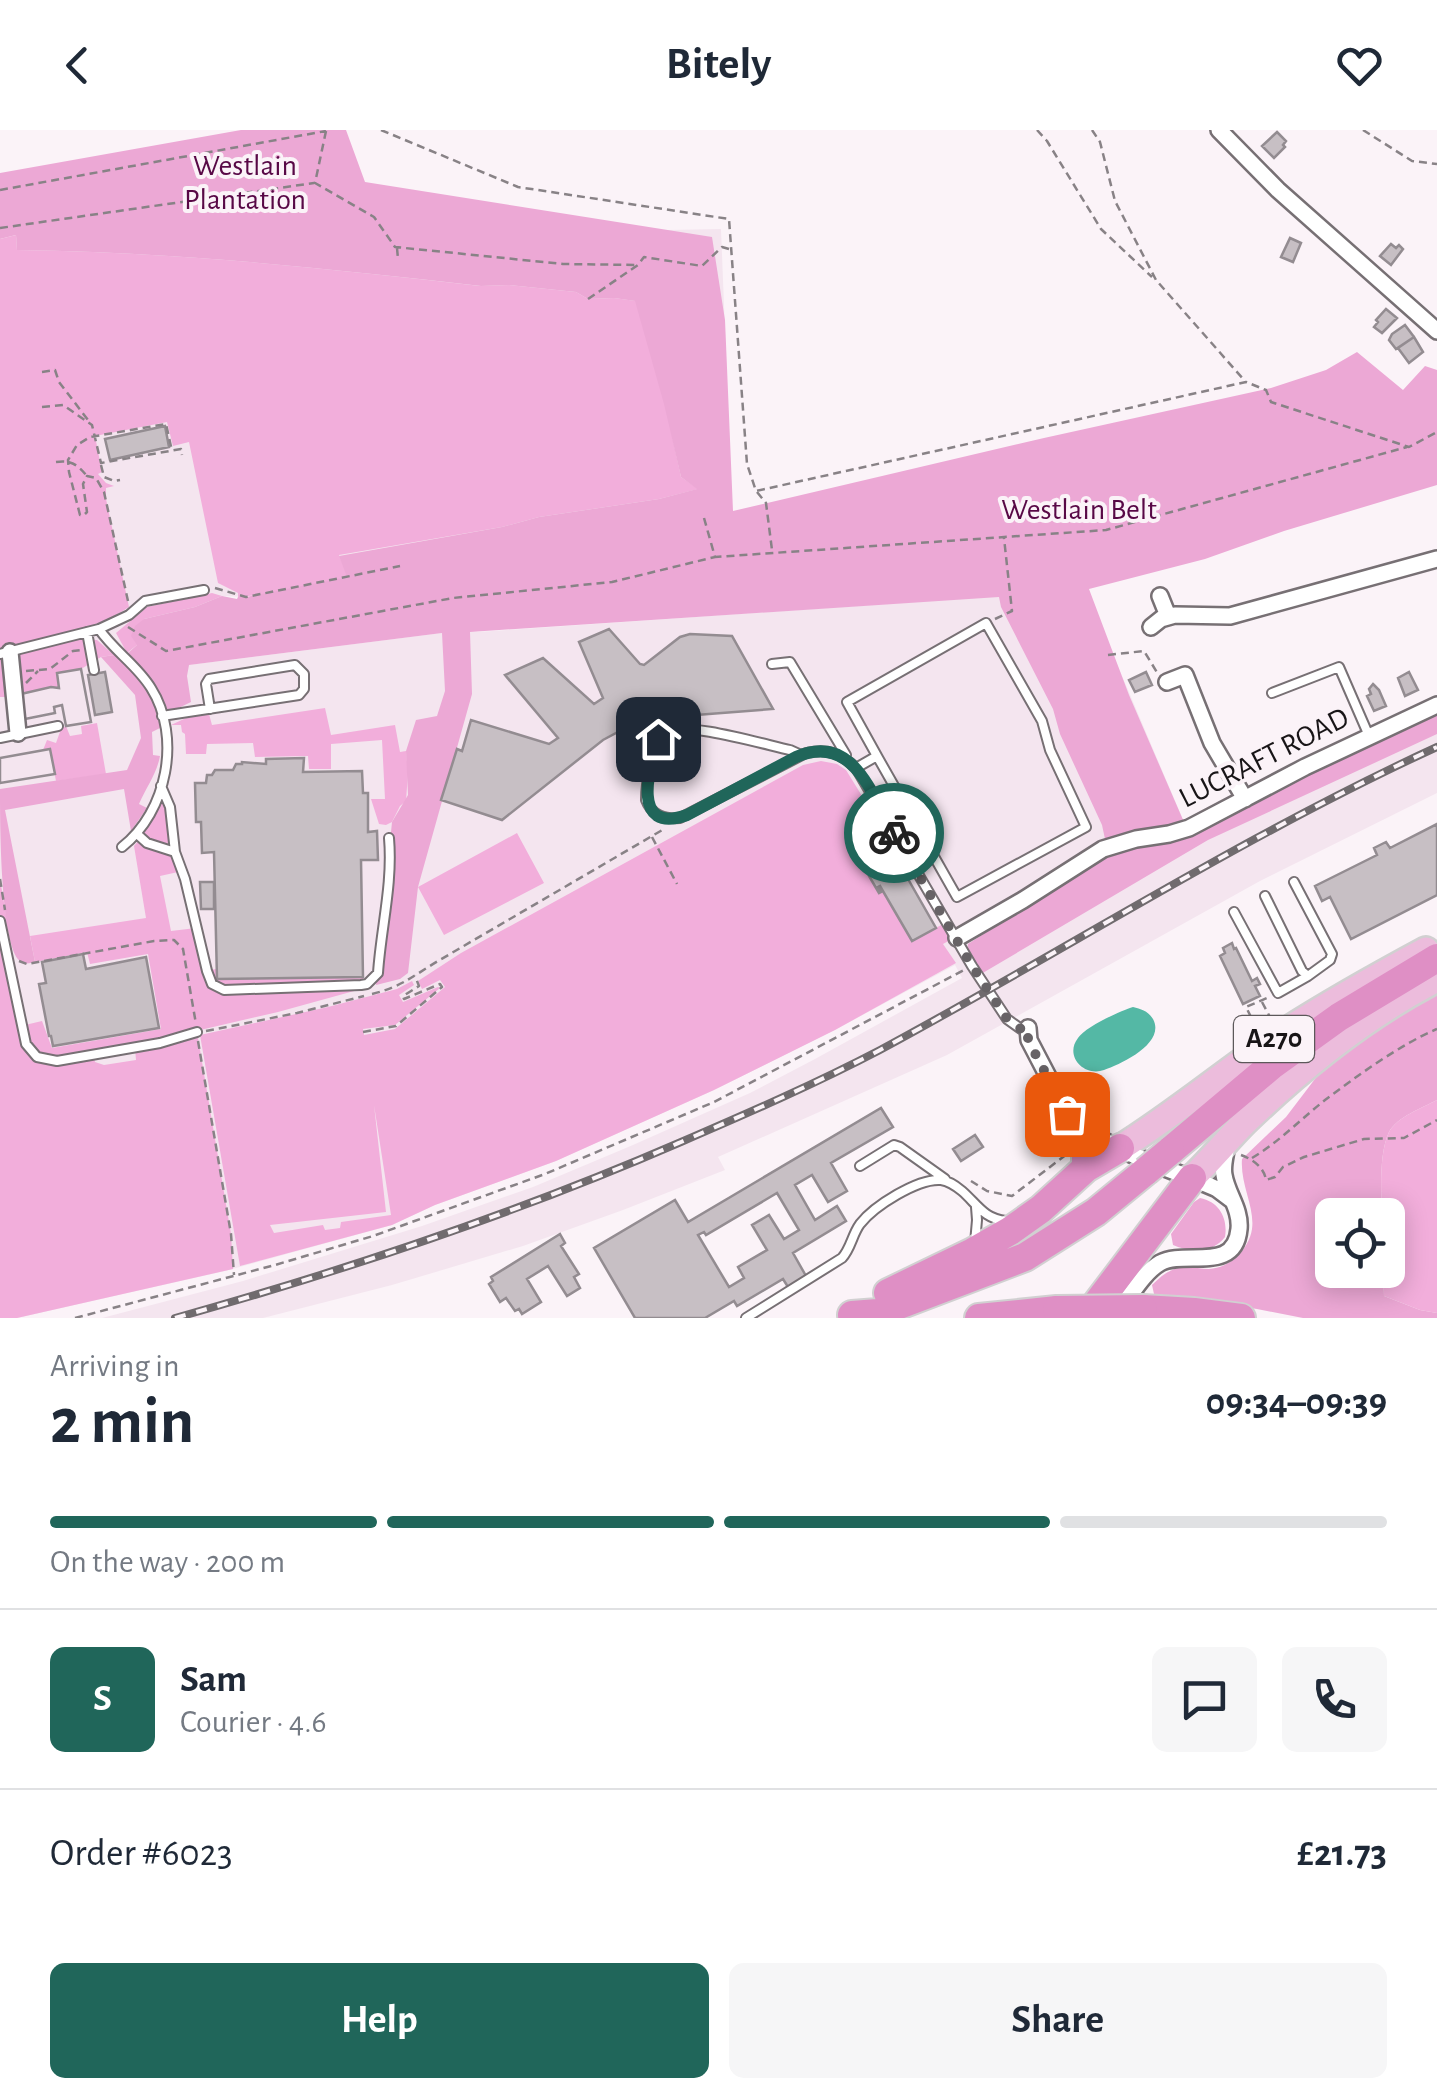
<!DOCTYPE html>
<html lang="en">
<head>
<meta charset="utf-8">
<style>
  :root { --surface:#fff; --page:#f6f6f7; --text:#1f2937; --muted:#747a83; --line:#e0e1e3; --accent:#20665a }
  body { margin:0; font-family:"Alegreya Sans",sans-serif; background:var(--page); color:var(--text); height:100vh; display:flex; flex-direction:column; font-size:38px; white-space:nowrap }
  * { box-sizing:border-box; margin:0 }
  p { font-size:32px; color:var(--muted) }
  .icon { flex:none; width:55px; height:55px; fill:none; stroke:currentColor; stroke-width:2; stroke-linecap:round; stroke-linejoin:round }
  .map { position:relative; height:1188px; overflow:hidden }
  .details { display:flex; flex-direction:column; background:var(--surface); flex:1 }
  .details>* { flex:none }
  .controls { position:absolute; left:1315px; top:1068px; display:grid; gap:20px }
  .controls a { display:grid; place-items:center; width:90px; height:90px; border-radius:15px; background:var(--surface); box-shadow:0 5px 25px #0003; font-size:50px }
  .pin { position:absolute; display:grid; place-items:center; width:85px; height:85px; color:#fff; margin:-42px; border-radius:20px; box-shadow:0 5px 15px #0006 }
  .courier { position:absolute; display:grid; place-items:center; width:100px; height:100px; margin:-50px; border:8px solid #20665a; border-radius:50%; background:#fff; color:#222; box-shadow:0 2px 12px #0007 }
  .head em { font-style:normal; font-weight:600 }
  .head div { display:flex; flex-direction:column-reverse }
  .head { display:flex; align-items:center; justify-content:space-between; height:170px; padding:0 50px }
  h1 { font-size:65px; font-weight:600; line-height:75px }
  .bar { display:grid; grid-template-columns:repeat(4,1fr); gap:15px 10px; align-content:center; height:120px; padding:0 50px }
  .bar i { height:12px; border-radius:8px; background:var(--line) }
  .bar .active { background:var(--accent) }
  .bar p { grid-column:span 4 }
  .line { display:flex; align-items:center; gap:25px; padding:0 50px; border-top:2px solid var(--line) }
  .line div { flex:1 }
  .round { display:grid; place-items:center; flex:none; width:105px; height:105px; border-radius:15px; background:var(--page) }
  .button { display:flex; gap:20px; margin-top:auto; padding:20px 50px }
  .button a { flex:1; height:115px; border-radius:15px; background:var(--accent); color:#fff; font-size:40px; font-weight:600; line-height:115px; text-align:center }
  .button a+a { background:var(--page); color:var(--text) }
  header { display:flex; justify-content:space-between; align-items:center; height:130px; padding:0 50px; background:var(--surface); font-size:45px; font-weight:600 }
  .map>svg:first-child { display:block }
</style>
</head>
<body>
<header><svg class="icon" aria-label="back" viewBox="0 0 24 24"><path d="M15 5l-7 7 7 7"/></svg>Bitely<svg class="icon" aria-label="heart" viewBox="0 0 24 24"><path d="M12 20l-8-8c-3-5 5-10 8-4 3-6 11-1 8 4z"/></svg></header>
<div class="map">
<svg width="1437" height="1188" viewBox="0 0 1437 1188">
  <rect width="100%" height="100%" fill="#fbf3f8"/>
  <path fill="#f4e5ef" d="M721,99L732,379L704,388L583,403L246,467L222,466L188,535L457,501L478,502L1000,466L1114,527L1190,706L1307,646L1437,583V663L1260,751L947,925L718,1027L725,1040L623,1080L523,1116L392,1155L263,1188H102L243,1151L422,1096L533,1057L633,1015L750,963L815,929L962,848L955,835L835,900L714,960L556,1031L435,1075L392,1095L225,1141L17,1188H0V109L255,108Z"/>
  <path fill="#f2aedb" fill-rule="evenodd" d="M16,105L17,120C172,122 326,138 480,156L509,155L576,162L588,169L614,168L636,171L666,278L681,347L698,359L659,369L539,387L502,397L339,425L348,447L270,464L238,467V463L218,453L189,312L173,316L167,292L95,306L102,342L98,344L106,353L114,356L106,358V369L129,477C92,502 43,510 0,519V109Z
    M212,463L222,466L195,477L144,489L137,515L127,523L116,503L147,477Z
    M80,509L97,510L114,525L101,527L81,539L57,543L59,558L50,557L21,564L9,592L5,567H0V524Z
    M325,578L331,605L395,595L400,622L406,621L408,643L406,671L400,676L392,692L386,695L379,694L371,669H385L382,610L331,614V639H309L308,626L255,627L253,613L207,614L206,624H186L185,604L182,602L181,595H171L186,588L209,584L212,595Z
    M97,593L106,644L56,651L50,619L43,620L47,610L56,613L61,599L66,596L70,606L82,604L81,596Z
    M821,631L837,634L846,640L883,700L867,708L860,698L847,707L858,727H864L873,744L870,747L880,763L878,757L880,756L912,811L943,794L952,809L943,814L956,833L835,900L714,960L556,1031L435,1075L392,1095L240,1136L200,905L328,877L397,859L412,851L414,855L399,865L403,872L438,857L440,858L395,895L363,899L364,905L395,899L445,857L440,850L422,859L418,851L461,823L803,635ZM374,975L391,1085L341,1092L340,1098L325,1100L323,1095L274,1103L270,1095L386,1082Z
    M161,656L166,664L172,723L178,742L160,746L171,801L196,798L207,840L217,839L218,849L363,847L365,858L278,882L93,925L95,932L104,935L136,930L135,918L197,902L231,1104L233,1139L17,1188H0V749L9,802L3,796L26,914L41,927L28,913L25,895L42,891L52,918L161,899L148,824L90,834L87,822L35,832L30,806L146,788L134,716L140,709L137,704Z
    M517,703L544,753L444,805L418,757Z
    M1437,970V1183L1420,1180L1384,1166L1383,1140H1388V1085H1382C1381,1062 1379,1023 1389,1002C1397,987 1422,978 1437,970Z"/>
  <path fill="#eca8d5" d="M241,0H346L365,52L712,107L725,190L733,381L1044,308L1271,258L1326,240L1357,222L1403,260L1425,236L1437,240V355L1284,401L1205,429L1089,459L1129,565L1190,706L1307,646L1437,583V604L1208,710L981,844L967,821L968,814L1108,723L1102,695L1060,604L1053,579L1001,477L999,467L470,502L472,564L418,757L408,843L400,849L376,855L392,692L408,665L406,621L416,590L437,586L445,561L442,503L189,535L187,546L191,572L162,586L160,598L152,602L153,625L160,626C157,643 146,658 139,674L147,678L131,701L124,659L5,680L35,832C29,833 26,835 20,831C0,816 0,688 0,659L127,640L141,608L135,565L101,527L128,523L137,515L131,506L135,496L144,489L195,477L222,466L237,469L238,467H246L347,447L339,426L502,397L539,387L659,369L697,359L681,347L664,274L635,171L614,168L588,169L576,162L509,155L481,156C326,138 172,122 17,120L16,105L0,109V43Z
    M1437,861V970C1422,978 1397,987 1389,1002C1379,1023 1381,1062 1382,1085H1332V1140H1383L1384,1166L1420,1180L1437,1183V1188H1303L1257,1179L1154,1164L1152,1155C1160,1147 1167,1141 1178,1138C1189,1136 1199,1139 1209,1139C1230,1138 1249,1119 1252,1099C1255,1077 1240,1054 1242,1029L1286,987L1334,924Z
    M1200,1068C1220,1072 1228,1089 1225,1107C1213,1123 1191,1123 1173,1115L1171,1104L1194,1072Z"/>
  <path fill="#54b8a5" d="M1133,877C1141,879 1148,881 1153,889C1166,913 1122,934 1104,940C1084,947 1064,926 1078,908C1085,897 1120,881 1133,877Z"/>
  <path fill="#c7bfc4" stroke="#938c91" stroke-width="2.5" fill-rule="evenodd" d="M1277,2L1286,11L1283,15L1285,17L1274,28L1262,16Z
    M1290,108L1301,113L1293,132L1281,127Z
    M1391,114L1396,118L1399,115L1403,119L1391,135L1380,126Z
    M1386,179L1397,188L1382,203L1374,197L1378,192L1376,190Z
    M1405,195L1414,207L1396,219L1389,210L1392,204Z
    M1414,207L1423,222L1409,233L1398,218Z
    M165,296L169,317L110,330L105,309Z
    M609,499L640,534L644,535L680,507L690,504L732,506L773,579L670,587L633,594L603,610L502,690L441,670L457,619L462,621L471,590L549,614L558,608L505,545L543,528L594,574L603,568L579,512Z
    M81,539L91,592L66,596L62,575L54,577L55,583L25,589L21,564L51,557L59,558L57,543Z
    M81,539L91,592L66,596L62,575L54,577L55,583L25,589L21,564L51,557L59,558L57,543Z
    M105,542L112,582L95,585L88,545Z
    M1146,542L1152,555L1135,562L1129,550Z
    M1409,542L1418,560L1405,566L1398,548Z
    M1373,554L1379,560L1386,576L1374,581L1367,566L1371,564L1369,559Z
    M50,619L55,644L0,653V628Z
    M50,619L55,644L0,653V628Z
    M304,628L303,642L362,641L363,663H368V702L377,701L378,730H361L363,847L217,849L214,722L202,723L201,692H196L195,653H206L207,645H212L215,640H233L236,634H242V632L266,634V629Z
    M1437,694V765L1351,809L1330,767L1322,771L1315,756L1377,725L1374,718L1386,712L1390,718Z
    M888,714L936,798L912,811L880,756L878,757L881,762L879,763L869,746L873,744L864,727Z
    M200,752H214V779H201Z
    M1232,813L1234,819L1236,818L1252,851L1257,848L1260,854L1255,856L1260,866L1243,874L1220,826L1225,823L1223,818Z
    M83,824L86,839L146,827L159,898L53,916L51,906H49L39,854L46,853L42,832Z
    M881,978L893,997L831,1033L847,1061L828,1072L812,1045L795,1055L815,1090L837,1076L846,1091L793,1123L806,1146L788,1157L783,1149L737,1176L734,1171L705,1188H635L594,1118L675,1070L688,1092ZM777,1063L799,1100L784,1109L769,1085L752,1095L767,1120L738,1137L744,1148L729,1157L698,1105L704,1102L706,1105Z
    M975,1005L983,1017L961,1031L953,1019Z
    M560,1104L565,1113L561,1116L579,1144L574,1147L580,1158L567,1166L548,1136L527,1149L541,1172L522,1184L519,1179L515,1181L506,1168L500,1172L489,1154L493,1151L491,1147Z"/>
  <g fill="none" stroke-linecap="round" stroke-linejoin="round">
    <g stroke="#777074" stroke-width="12">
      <path id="lane" d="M99,499L129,485L145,471L204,460
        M87,502L94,540
        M0,524L99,499C114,521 137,535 151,558C182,607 167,682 122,717
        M772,534L790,532L846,625
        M1272,563L1339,537L1369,606
        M162,586L299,565L304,559V544L295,535L209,549L206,554L210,579
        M0,608L58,596
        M801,625L790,620C766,615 682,590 665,602C652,611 646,655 646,670C652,686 665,689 680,688L806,623C828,618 840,623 856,638L972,836L1007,889L1021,899L1028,898
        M856,638L877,626L847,572L986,493L1042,591L1050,620L1086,697L957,767L877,626
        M161,656L170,677L175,722L185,749L207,841L212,854L224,860L361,855L367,854L378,843C381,798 393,754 389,708
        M137,704L147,713L175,722
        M857,720L892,699
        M1265,766L1302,841L1308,846
        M1234,782L1278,863L1308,846L1330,830L1332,824L1294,752
        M0,791L26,914L37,927L57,931L160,913L197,902
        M860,1036L894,1015L900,1017L945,1049
        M975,1113L977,1090L976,1077
        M746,1188L842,1128C851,1118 852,1105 860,1094C874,1076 918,1048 941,1050C949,1051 956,1056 962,1061C977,1074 984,1089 1006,1091"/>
    </g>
    <g stroke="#777074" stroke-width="20">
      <path id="street" d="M1219,0L1278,60L1437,201
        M1160,466L1168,486
        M1151,497L1161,489L1175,485L1230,486L1437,429
        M10,522L18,603
        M1167,552L1185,545L1212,613L1245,669
        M957,808L1023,770L1103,719L1136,709L1169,704L1189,698L1305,637L1437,575
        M1028,898L1029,910L1067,983C1099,1019 1173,1039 1217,1059L1233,1071
        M1118,1181C1131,1166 1143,1143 1160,1133C1185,1119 1235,1144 1239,1099C1241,1079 1227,1064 1224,1045C1222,1035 1226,1024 1227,1014"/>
    </g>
    <g stroke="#d1d0d1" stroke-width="30">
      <path id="primary" d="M1120,1018C1173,985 1221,945 1272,910C1322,877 1374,848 1426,820
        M1192,1048C1211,1030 1227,1010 1245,992C1302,937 1367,885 1437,849"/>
    </g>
    <g stroke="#d1d0d1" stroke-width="32">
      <path id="highway" d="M1075,992L1086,1012V1038
        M1170,1021L1271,936L1339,887L1437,828
        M888,1163L973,1122L1010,1101L1041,1079L1086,1038L1120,1018
        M1143,1179L1194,1182L1241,1188
        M852,1185L878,1183L1025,1127L1096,1082L1146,1041
        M979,1188L1057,1180
        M1086,1188L1192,1048"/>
    </g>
    <path stroke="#888286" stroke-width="2.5" stroke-dasharray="8 5" stroke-linecap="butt" d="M381,0L518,57L729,89L747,334L756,361L1246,252L1266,260L1271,272L1409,317L1437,302
      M1037,0L1047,11L1101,99L1152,147
      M1092,0L1100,12L1115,71L1156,150L1245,251
      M1363,0L1412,31L1437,34
      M326,1L315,53L374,87L395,117L563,134L638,135
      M0,60L326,1
      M0,98L314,53
      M397,118L398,129
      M588,169L638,135L644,127L702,136L722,117L729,119
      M42,242L55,240L59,252L88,290
      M42,277L63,275L92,295L101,333L181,319L182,325
      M56,332C71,330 77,334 87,346
      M101,335L104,347L114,351L120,350
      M757,362L766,373L772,420
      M704,388L715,427L1106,400L1407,317
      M215,458L246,467L400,436
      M128,471L104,362L96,348L87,346L83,354L87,382L84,385H80L69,342L68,330L77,315L90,307L166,294L172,321
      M995,489L1012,481L1004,408
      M128,497L166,521L453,468L612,452L715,427
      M1108,525L1144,521L1158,544
      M26,541L50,539L73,521L82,520
      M26,553L38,541
      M652,707L677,754
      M0,749L5,780
      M19,831L27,834L154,811L174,810L183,819L196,894
      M372,864C401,857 413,846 438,831L664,699
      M1262,872L1270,887
      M1257,899L1246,877L1267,868
      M206,901L297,883L364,866
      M363,902L396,896L442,857L440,854L404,869L403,866L419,856L415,846
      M198,911L231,1104L234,1145
      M1241,1025C1252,1029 1264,1037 1266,1050L1275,1047L1283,1037L1304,1027L1364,1009L1404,1008L1437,990
      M1252,1028C1279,1012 1301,989 1325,970C1357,946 1401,914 1437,899
      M971,1051L987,1061L1012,1066L1067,1024
      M75,1188L275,1135L373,1106L545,1044L714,972L964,840"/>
    <use href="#lane" stroke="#fff" stroke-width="8"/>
    <use href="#street" stroke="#fff" stroke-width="15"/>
    <use href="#primary" stroke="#ecbcdc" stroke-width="25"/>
    <use href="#highway" stroke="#df8fc5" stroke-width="28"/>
    <g stroke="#706b6e" stroke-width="8">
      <path id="rail" d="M175,1188C347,1140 517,1083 681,1012C748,983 815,954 880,920C1066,820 1245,705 1437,617"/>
    </g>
    <use href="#rail" stroke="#fbf3f8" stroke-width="4" stroke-dasharray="11" stroke-linecap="butt"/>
    <g stroke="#d1d0d1" stroke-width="32" stroke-linecap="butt">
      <path id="highway-bridge" d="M1146,1041L1170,1021
        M1057,1180L1143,1179"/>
    </g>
    <use href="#highway-bridge" stroke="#df8fc5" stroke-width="28"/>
  </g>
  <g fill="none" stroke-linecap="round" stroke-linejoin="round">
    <path stroke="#676366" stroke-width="10" stroke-dasharray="0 18" d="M894,703L972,836L1007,889L1021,899L1028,898V910L1067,984"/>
    <path stroke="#20665a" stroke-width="12" d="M658,609C649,638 630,705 687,685L796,627C853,602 871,664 894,703"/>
  </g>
  <g text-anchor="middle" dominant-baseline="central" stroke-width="8" stroke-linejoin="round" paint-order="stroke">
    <rect fill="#fbf3f8" stroke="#5c585a" stroke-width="2.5" x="1234" y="886" width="80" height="46" rx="8"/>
    <g font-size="28" font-weight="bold" fill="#181517">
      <text x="1274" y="909">A270</text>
    </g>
    <g font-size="30" fill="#580846" stroke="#fbf3f8">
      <text x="245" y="36">Westlain<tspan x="245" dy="34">Plantation</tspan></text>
      <text x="1079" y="380">Westlain Belt</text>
    </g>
    <g font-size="30" fill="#181517" stroke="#fbf3f8">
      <text transform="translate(1264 628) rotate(-27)">LUCRAFT ROAD</text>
    </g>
  </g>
</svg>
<div class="controls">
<a><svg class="icon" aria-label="locate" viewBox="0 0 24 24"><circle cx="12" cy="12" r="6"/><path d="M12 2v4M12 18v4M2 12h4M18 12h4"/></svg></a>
</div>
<div class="pin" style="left:1067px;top:984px;background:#ea580c"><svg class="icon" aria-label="bag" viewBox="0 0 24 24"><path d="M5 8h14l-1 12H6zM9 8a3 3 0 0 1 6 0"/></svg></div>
<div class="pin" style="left:658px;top:609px;background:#1f2937"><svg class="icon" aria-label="home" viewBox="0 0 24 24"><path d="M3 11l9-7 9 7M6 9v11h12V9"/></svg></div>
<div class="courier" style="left:894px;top:703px"><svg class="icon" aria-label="bike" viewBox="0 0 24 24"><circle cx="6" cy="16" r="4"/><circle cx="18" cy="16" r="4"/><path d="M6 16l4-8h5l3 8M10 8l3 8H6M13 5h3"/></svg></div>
</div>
<section class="details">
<div class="head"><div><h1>2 min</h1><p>Arriving in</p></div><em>09:34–09:39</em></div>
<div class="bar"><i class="active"></i><i class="active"></i><i class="active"></i><i></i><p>On the way · 200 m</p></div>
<div class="line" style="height:180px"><b class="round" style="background:var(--accent);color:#fff">S</b><div><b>Sam</b><p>Courier · 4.6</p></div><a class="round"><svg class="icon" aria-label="chat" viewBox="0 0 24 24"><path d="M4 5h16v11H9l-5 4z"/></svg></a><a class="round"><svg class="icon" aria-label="phone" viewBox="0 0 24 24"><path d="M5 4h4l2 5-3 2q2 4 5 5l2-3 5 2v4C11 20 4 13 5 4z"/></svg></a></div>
<div class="line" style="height:130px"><div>Order #6023</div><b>£21.73</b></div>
<div class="button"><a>Help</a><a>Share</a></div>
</section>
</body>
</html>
